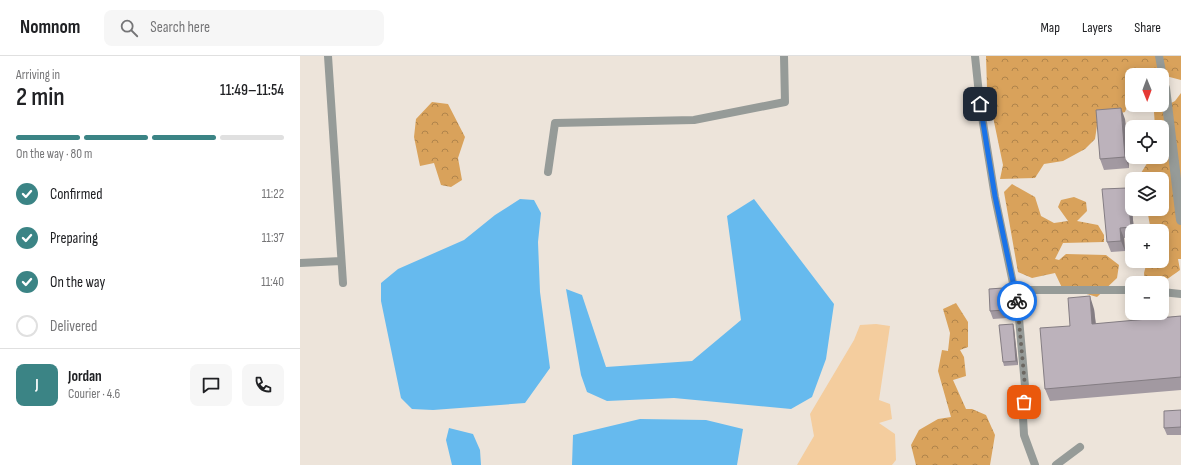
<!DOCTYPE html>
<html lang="en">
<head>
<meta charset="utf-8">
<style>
  :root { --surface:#fff; --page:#f6f6f6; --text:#202124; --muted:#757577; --line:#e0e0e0; --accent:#3b8485 }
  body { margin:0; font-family:"Sofia Sans Condensed",sans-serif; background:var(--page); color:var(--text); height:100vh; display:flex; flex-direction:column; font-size:15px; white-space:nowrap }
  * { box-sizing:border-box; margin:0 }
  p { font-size:13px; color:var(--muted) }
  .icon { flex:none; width:22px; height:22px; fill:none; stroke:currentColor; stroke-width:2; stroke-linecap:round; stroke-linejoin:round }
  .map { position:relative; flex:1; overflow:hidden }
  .side { display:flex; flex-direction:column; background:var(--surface); width:300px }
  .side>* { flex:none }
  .needle { width:26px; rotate:179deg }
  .fabs { position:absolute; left:825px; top:12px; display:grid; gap:8px }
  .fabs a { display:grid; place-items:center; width:44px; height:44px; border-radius:8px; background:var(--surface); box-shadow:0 2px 10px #0003; font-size:20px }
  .pin { position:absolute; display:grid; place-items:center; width:34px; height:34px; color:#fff; margin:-17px; border-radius:8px; box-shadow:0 2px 6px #0006 }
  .courier { position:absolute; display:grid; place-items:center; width:40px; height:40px; margin:-20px; border:3px solid #1a73e8; border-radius:50%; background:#fff; color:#222; box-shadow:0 1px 5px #0007 }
  .summary em { font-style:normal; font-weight:600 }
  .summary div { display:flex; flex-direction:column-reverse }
  .summary { display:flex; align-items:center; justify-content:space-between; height:68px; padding:0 16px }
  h1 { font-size:26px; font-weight:600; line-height:30px }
  .bar { display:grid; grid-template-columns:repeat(4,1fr); gap:6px 4px; align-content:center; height:48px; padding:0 16px }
  .bar i { height:5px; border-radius:3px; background:var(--line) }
  .bar .on { background:var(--accent) }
  .bar p { grid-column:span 4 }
  .line { display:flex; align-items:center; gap:10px; padding:0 16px; border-top:1px solid var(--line) }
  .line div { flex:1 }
  .round { display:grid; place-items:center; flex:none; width:42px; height:42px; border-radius:8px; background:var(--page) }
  ol { padding:0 16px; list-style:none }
  li { display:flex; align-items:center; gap:12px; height:44px }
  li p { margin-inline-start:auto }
  li .icon { padding:4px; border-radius:50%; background:var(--accent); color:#fff; stroke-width:4 }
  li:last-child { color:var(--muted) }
  li i { width:22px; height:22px; border:2px solid var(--line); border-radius:50% }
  header { display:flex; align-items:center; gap:24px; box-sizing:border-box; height:56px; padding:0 20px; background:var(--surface); border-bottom:1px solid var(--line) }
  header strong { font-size:19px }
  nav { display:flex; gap:22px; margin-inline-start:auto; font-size:14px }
  .search { width:280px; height:36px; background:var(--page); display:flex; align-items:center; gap:10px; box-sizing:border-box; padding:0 14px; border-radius:8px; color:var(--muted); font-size:15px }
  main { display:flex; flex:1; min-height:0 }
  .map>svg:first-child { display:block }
</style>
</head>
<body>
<header>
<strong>Nomnom</strong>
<div class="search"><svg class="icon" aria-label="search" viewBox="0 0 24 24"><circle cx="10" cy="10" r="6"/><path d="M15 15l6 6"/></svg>Search here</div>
<nav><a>Map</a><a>Layers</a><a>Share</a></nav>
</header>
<main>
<section class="side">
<div class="summary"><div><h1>2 min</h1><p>Arriving in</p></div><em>11:49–11:54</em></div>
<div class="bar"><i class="on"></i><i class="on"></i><i class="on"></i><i></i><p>On the way · 80 m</p></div>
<ol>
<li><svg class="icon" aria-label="check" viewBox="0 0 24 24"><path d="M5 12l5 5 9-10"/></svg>Confirmed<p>11:22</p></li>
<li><svg class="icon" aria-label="check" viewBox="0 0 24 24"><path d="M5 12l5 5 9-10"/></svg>Preparing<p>11:37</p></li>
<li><svg class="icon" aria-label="check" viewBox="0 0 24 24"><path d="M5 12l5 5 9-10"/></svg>On the way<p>11:40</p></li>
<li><i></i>Delivered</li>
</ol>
<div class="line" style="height:72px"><b class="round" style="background:var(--accent);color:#fff">J</b><div><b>Jordan</b><p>Courier · 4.6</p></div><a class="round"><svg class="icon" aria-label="chat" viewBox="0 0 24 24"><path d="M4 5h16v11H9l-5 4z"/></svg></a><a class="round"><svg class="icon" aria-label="phone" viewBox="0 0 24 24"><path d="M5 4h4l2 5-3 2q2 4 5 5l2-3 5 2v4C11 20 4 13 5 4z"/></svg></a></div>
</section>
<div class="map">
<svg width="881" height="409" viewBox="0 0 881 409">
  <defs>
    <pattern id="forest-crowns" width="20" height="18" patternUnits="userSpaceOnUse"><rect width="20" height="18" fill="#d9a25b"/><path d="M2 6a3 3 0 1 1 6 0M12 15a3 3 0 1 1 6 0" fill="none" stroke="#b0844b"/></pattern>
  </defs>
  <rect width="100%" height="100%" fill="#ede4da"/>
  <path fill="#f4cd9e" d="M576,268L590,270L579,344L590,348L592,363L579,367L595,378L596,404L592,409H495H497L514,380L510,358L554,284L560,269Z"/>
  <path fill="url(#forest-crowns)" d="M686,0H881V24L862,19H832V36L825,56L798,63L795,83L785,93L763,105L744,108L735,122L700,123L703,109L687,32Z
    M881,37V203H878L880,214C867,223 862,230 845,226L844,217L847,205H862V175H851L847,153H862V123H842L841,117L851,101H862V71H855L854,56L875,45Z
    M132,46L148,48L165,81L158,102L162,124L151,131L141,129L134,107L120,110L114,81L116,63Z
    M712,128L735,141L741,160L754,167L768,165L758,151L761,144L774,141L786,146L787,155L777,165L798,169L804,179V186L763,187L755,203L759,204L766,198L806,199L819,209L817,222L797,241L780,236H764L755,217L732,222L718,216L704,136Z
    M656,247L668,266V291L660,294L664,301L666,320L653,324L666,353H672L686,359L695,379L690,409H616L611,389L619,374L638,363L651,361L638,315L642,294L648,295L650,277L643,253Z"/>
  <path fill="#66baee" d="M220,143L234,144L241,157L238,186L240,236L250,312L225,347L133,354L112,353L101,342L81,245V227L98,213L164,184L195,159Z
    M454,143L534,248L526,303L512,341L491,353L374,342L307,345L287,336L281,319L266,233L282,239L306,311L392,305L441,264L427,160Z
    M340,363L406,364L443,373L437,409H272L273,379Z
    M149,372L173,378L180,394L181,409H152L146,384Z"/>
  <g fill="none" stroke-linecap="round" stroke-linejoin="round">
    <path stroke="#969b98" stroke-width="8" d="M28,0L43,227
      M675,0L680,48L695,141L718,251L725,330L723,361L724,379L735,409
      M859,0L865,32
      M248,116L255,67L394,64L485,46L484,0
      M0,207L41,205
      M714,234H832
      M862,236L881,238
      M756,409L780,391"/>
    <path stroke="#969b98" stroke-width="10" d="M865,32L881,164"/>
  </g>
  <path fill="#a299a1" d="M825,63L829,112L804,114L800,103Z
    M827,132L831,142L834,175H832V181L824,182L825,195L811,196L807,186Z
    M705,239L707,262L693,263L690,255Z
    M794,253L796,268L881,260V334L750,345L745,333L770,270Z
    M713,268L714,272L718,309L704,310L703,306Z
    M881,354V379H867L864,372Z"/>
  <path fill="#847d83" d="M821,52L825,63L829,112L825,101Z
    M827,132L831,142L834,175H832L831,171Z
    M820,172L824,182L825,195L821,185Z
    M703,232L705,239L707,262L705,254Z
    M790,240L794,253L797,281L792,268Z
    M713,268L714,272L718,309L716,305Z"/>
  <path fill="#bcb2bb" stroke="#847d83" d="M821,52L825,101L800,103L796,54Z
    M827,132L831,171L820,172L821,185L807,186L802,133Z
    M703,232L705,254L690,255L689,233Z
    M790,240L792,268L881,260V321L745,333L740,272L770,270L768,242Z
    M713,268L716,305L703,306L699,269Z
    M881,354V371L864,372V355Z"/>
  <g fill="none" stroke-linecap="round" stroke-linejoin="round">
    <path stroke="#6c6761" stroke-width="4" stroke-dasharray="0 7.2" d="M717,245L725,330L724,346"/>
    <path stroke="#1a73e8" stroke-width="5" d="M680,48L695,140L717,245"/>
  </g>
</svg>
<div class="fabs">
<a><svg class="needle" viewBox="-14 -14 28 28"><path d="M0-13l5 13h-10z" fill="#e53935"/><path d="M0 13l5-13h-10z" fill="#757577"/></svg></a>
<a><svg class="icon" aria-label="locate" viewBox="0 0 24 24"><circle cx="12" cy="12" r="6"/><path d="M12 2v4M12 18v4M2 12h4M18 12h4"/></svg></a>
<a><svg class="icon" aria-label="layers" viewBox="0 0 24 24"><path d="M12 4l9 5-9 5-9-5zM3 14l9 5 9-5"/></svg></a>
<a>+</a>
<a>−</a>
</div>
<div class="pin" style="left:724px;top:346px;background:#ea580c"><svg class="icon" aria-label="bag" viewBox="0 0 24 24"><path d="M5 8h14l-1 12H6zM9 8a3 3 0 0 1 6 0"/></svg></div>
<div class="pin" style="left:680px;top:48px;background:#1f2937"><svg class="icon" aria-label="home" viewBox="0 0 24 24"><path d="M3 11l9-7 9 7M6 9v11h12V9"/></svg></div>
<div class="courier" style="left:717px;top:245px"><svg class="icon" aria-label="bike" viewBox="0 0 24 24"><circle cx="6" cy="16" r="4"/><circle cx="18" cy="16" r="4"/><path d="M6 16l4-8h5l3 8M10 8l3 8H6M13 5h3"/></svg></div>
</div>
</main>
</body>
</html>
